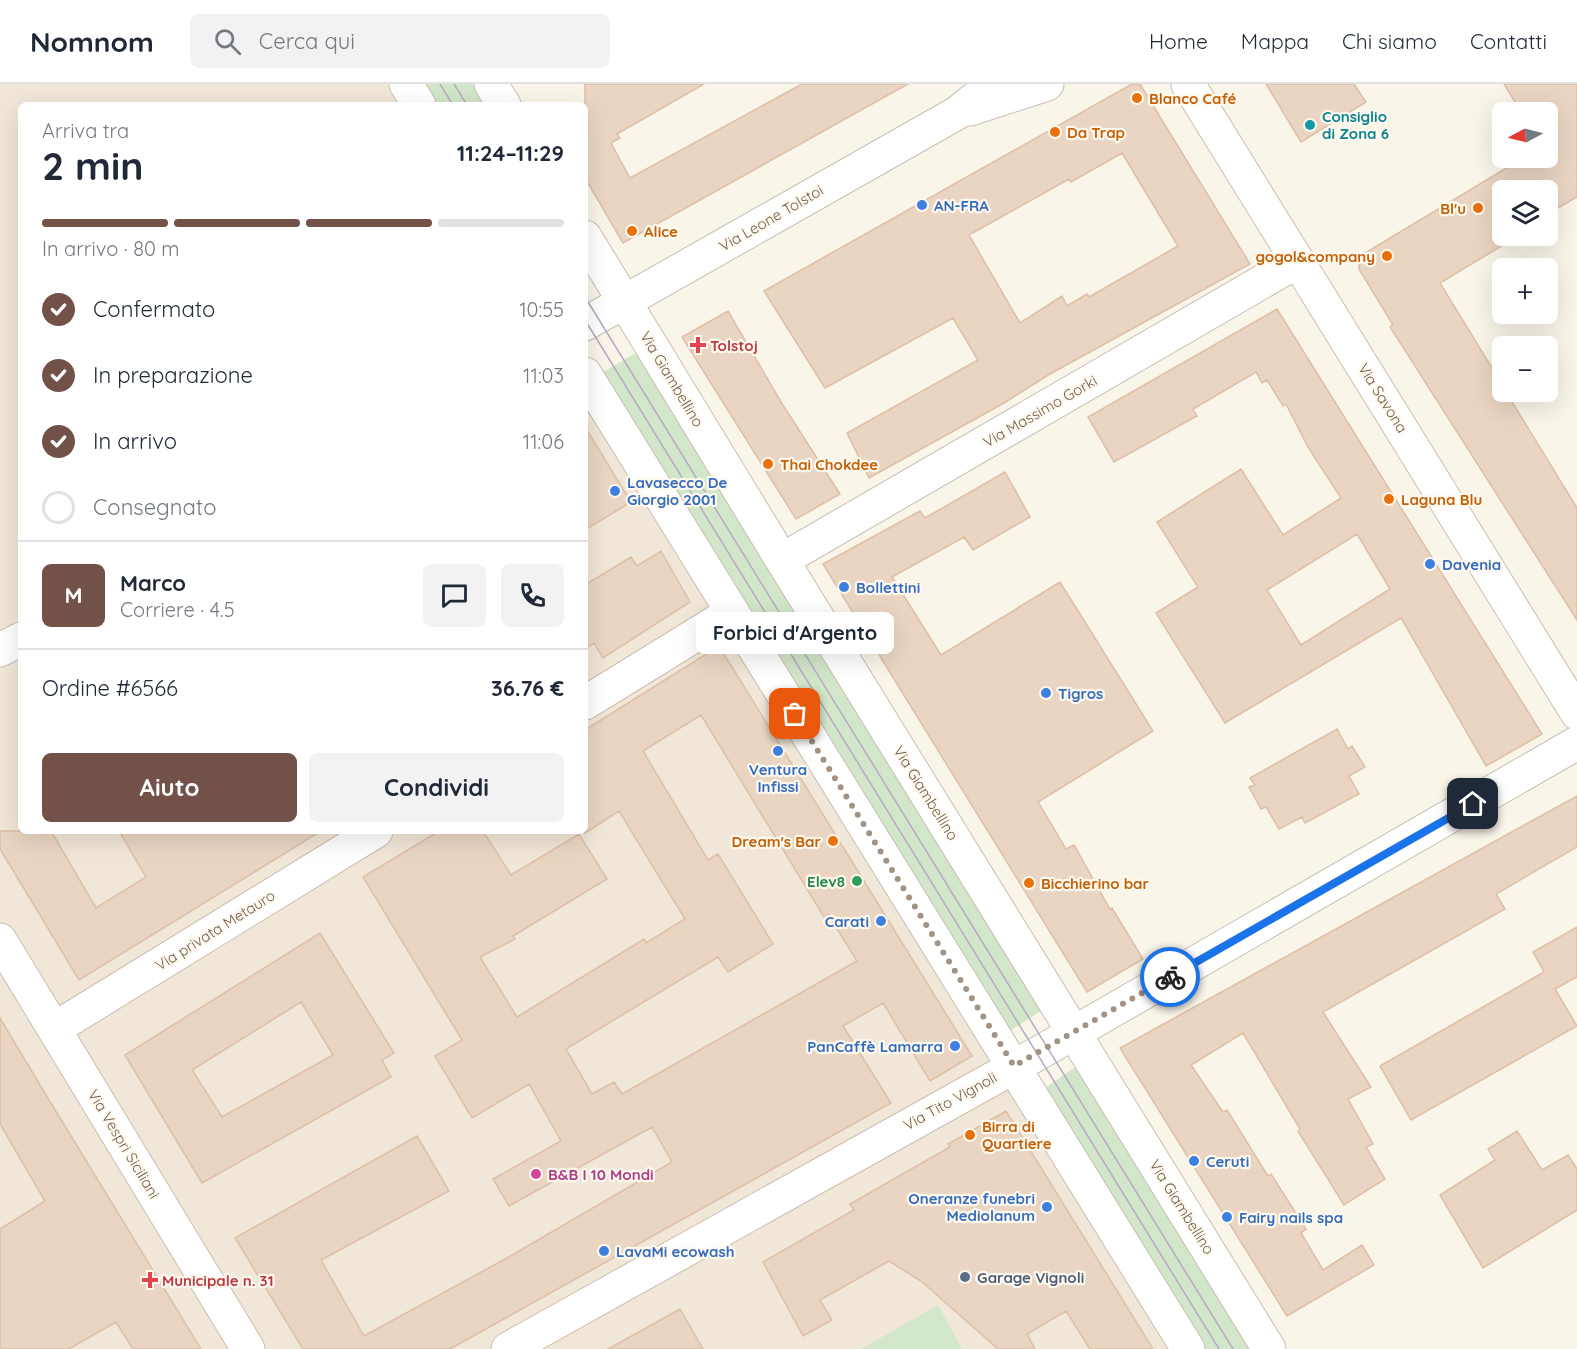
<!DOCTYPE html>
<html lang="it">
<head>
<meta charset="utf-8">
<style>
  :root { --surface:#fff; --page:#f2f2f3; --text:#1f2937; --muted:#747a83; --line:#e0e1e3; --accent:#715148 }
  body { margin:0; font-family:Quicksand,sans-serif; background:var(--page); color:var(--text); height:100vh; display:flex; flex-direction:column; font-size:22px; white-space:nowrap }
  * { box-sizing:border-box; margin:0 }
  p { font-size:20px; color:var(--muted) }
  .icon { flex:none; width:33px; height:33px; fill:none; stroke:currentColor; stroke-width:2; stroke-linecap:round; stroke-linejoin:round }
  .map { position:relative; flex:1; overflow:hidden }
  .sheet { position:absolute; left:18px; top:18px; width:570px; height:732px; display:flex; flex-direction:column; background:var(--surface); border-radius:9px; box-shadow:0 6px 24px #0002 }
  .sheet>* { flex:none }
  .needle { width:39px; rotate:263deg }
  .tools { position:absolute; left:1492px; top:18px; display:grid; gap:12px }
  .tools a { display:grid; place-items:center; width:66px; height:66px; border-radius:9px; background:var(--surface); box-shadow:0 6px 24px #0002; font-size:30px }
  .pin { position:absolute; display:grid; place-items:center; width:51px; height:51px; color:#fff; margin:-26px; border-radius:12px; box-shadow:0 3px 9px #0006 }
  .courier { position:absolute; display:grid; place-items:center; width:60px; height:60px; margin:-30px; border:4px solid #1a73e8; border-radius:50%; background:#fff; color:#222; box-shadow:0 2px 8px #0007 }
  .bubble { position:absolute; height:42px; border-radius:9px; background:var(--surface); box-shadow:0 6px 24px #0002; font-size:20px; font-weight:700; line-height:42px; text-align:center }
  .headline em { font-style:normal; font-weight:700 }
  .headline div { display:flex; flex-direction:column-reverse }
  .headline { display:flex; align-items:center; justify-content:space-between; height:102px; padding:0 24px }
  h1 { font-size:39px; font-weight:700; line-height:45px }
  .bar { display:grid; grid-template-columns:repeat(4,1fr); gap:9px 6px; align-content:center; height:72px; padding:0 24px }
  .bar i { height:8px; border-radius:4px; background:var(--line) }
  .bar .on { background:var(--accent) }
  .bar p { grid-column:span 4 }
  .line { display:flex; align-items:center; gap:15px; padding:0 24px; border-top:2px solid var(--line) }
  .line div { flex:1 }
  .round { display:grid; place-items:center; flex:none; width:63px; height:63px; border-radius:9px; background:var(--page) }
  ol { padding:0 24px; list-style:none }
  li { display:flex; align-items:center; gap:18px; height:66px }
  li p { margin-inline-start:auto }
  li .icon { padding:6px; border-radius:50%; background:var(--accent); color:#fff; stroke-width:4 }
  li:last-child { color:var(--muted) }
  li i { width:33px; height:33px; border:3px solid var(--line); border-radius:50% }
  .cta { display:flex; gap:12px; margin-top:auto; padding:12px 24px }
  .cta a { flex:1; height:69px; border-radius:9px; background:var(--accent); color:#fff; font-size:24px; font-weight:700; line-height:69px; text-align:center }
  .cta a+a { background:var(--page); color:var(--text) }
  header { display:flex; align-items:center; gap:36px; box-sizing:border-box; height:84px; padding:0 30px; background:var(--surface); border-bottom:2px solid var(--line) }
  header strong { font-size:28px }
  nav { display:flex; gap:33px; margin-inline-start:auto; font-size:21px }
  .search { width:420px; height:54px; background:var(--page); display:flex; align-items:center; gap:15px; box-sizing:border-box; padding:0 21px; border-radius:9px; color:var(--muted); font-size:22px }
  .map>svg:first-child { display:block }
</style>
</head>
<body>
<header>
<strong>Nomnom</strong>
<div class="search"><svg class="icon" aria-label="search" viewBox="0 0 24 24"><circle cx="10" cy="10" r="6"/><path d="M15 15l6 6"/></svg>Cerca qui</div>
<nav><a>Home</a><a>Mappa</a><a>Chi siamo</a><a>Contatti</a></nav>
</header>
<div class="map">
<svg width="1577" height="1265" viewBox="0 0 1577 1265">
  <rect width="100%" height="100%" fill="#faf5e9"/>
  <path fill="#f1e7d8" d="M0,0H401L414,21H21V747H585V297L1183,1265H0Z"/>
  <path fill="#d2e6c9" d="M422,0H475L488,21H435Z
    M639,267L1041,927L1005,950L600,290Z
    M1075,983L1253,1265H1198L1041,1007Z
    M938,1221L962,1265H861Z"/>
  <path fill="#ead5c2" stroke="#ddbfa6" stroke-width="1.5" fill-rule="evenodd" d="M585,0H704L617,50L620,54L611,59L630,94L802,0H908L623,159L585,94Z
    M1132,0H1140L1250,180L1050,290L1004,319L869,394L847,349L978,276L953,234L825,304L764,207ZM1122,69L1178,162L1089,213L1087,210L1067,222L1062,212L1020,239L969,151L1069,95L1071,98Z
    M1266,0H1354L1366,18L1301,58Z
    M1504,0H1577V113L1548,130V106H1503V152H1518L1440,199L1503,302V308H1506L1577,424V536L1390,243L1393,241L1359,185V179L1365,169L1523,74H1548V28H1521Z
    M1277,225L1542,650L1486,682L1401,534L1225,639L1156,529L1198,503L1157,438L1241,385L1283,451L1341,414L1308,363L1286,320L1283,322L1267,296L1262,299L1256,288L1193,325L1197,332L1114,378L1088,333ZM1357,450L1390,505L1301,561L1267,506Z
    M728,227L781,318L840,410L796,435L682,253Z
    M585,343L631,418L585,446Z
    M1005,388L1030,433L973,466L964,453L892,493L941,571L1060,498L1153,647L1038,718L1066,765L1074,761L1110,825L1112,824L1143,875L1087,908L823,480L920,427L925,434Z
    M661,467L690,518L603,574L594,559L585,565V501L631,473L637,482Z
    M719,562L972,972L930,997L883,919L843,942L891,1019L450,1265H303L235,1154L417,1052L449,1107L321,1176L364,1252L507,1174L672,1078L652,1043L509,1122L493,1095L561,1057L529,1000L472,1034L435,972L462,956L363,793L439,747H483L511,791L579,750L607,795L513,852L515,855L480,873L517,933L644,855L646,859L685,835L619,727L585,749V646ZM701,631L824,833L828,830L857,877L622,1010L614,998L592,1010L566,965L718,873L728,888L773,860L718,770L708,776L643,667Z
    M1337,645L1348,665L1352,662L1365,683L1349,692L1359,710L1305,739L1302,733L1279,745L1266,723L1261,725L1249,703L1255,701L1250,694Z
    M1577,712V763L1496,810L1505,825L1323,928L1371,1003L1348,1015L1373,1060L1366,1063L1385,1095L1344,1121L1298,1047L1300,1045L1243,949L1191,981L1223,1028L1227,1026L1268,1092L1271,1090L1306,1145L1301,1149L1323,1186L1362,1161L1374,1181L1287,1232L1120,964Z
    M0,747H51L96,824L146,793L119,747H321L79,896L0,765Z
    M1577,843V893L1555,905L1577,942L1411,1036L1380,982L1544,888L1533,868Z
    M320,849L394,969L382,976L391,993L202,1099L125,971ZM301,918L333,971L222,1033L192,986Z
    M0,934L46,1011L201,1265H133L116,1238L69,1265H0V1145L45,1117L0,1040Z
    M1006,1027L1153,1265H1090L1066,1227L1027,1250L1035,1265H998L921,1197L889,1177L820,1216L832,1236L803,1252L763,1178L854,1126L850,1120L950,1063L948,1060Z
    M1517,1047L1542,1086L1568,1071L1577,1085V1126L1483,1184L1440,1111L1495,1076L1488,1065Z
    M680,1225L703,1265H608Z"/>
  <g fill="none" stroke-linecap="round" stroke-linejoin="round">
    <g stroke="#cbbeb0" stroke-width="35">
      <path id="minor" d="M406,0L419,21
        M491,0L504,21
        M1188,0L1577,629
        M970,25L1047,0
        M585,153L782,476L1269,1265
        M585,240L957,29L993,0
        M585,290L1188,1265
        M782,476L1298,177
        M0,566L21,555
        M585,619L731,529
        M0,856L248,1265
        M54,945L376,747
        M508,1265L1037,970L1577,659"/>
    </g>
    <use href="#minor" stroke="#fff" stroke-width="33"/>
    <path stroke="#b9a8c3" stroke-width="1.5" d="M440,0L453,21
      M454,0L467,21
      M585,213L1233,1265
      M585,236L1219,1265"/>
  </g>
  <g fill="none" stroke-linecap="round" stroke-linejoin="round">
    <path stroke="#a29385" stroke-width="6" stroke-dasharray="0 10.8" d="M795,630L1014,982L1170,893"/>
    <path stroke="#1a73e8" stroke-width="8" d="M1170,893L1473,720"/>
  </g>
  <g fill="#e8710a" stroke="#fdf9ef" stroke-width="2">
    <circle cx="1137" cy="14" r="6"/>
    <circle cx="1055" cy="48" r="6"/>
    <circle cx="1478" cy="124" r="6"/>
    <circle cx="632" cy="147" r="6"/>
    <circle cx="1387" cy="172" r="6"/>
    <circle cx="768" cy="380" r="6"/>
    <circle cx="1389" cy="415" r="6"/>
    <circle cx="833" cy="757" r="6"/>
    <circle cx="1029" cy="799" r="6"/>
    <circle cx="970" cy="1051" r="6"/>
  </g>
  <circle fill="#0f9aa8" stroke="#fdf9ef" stroke-width="2" cx="1310" cy="41" r="6"/>
  <g fill="#3f7fe0" stroke="#fdf9ef" stroke-width="2">
    <circle cx="922" cy="121" r="6"/>
    <circle cx="615" cy="407" r="6"/>
    <circle cx="1430" cy="480" r="6"/>
    <circle cx="844" cy="503" r="6"/>
    <circle cx="1046" cy="609" r="6"/>
    <circle cx="778" cy="667" r="6"/>
    <circle cx="881" cy="837" r="6"/>
    <circle cx="955" cy="962" r="6"/>
    <circle cx="1194" cy="1077" r="6"/>
    <circle cx="1047" cy="1123" r="6"/>
    <circle cx="1227" cy="1133" r="6"/>
    <circle cx="604" cy="1167" r="6"/>
  </g>
  <g fill="#e0444e" stroke="#fdf9ef" stroke-width="2">
    <path d="M695 252h6v6h6v6h-6v6h-6v-6h-6v-6h6z"/>
    <path d="M147 1187h6v6h6v6h-6v6h-6v-6h-6v-6h6z"/>
  </g>
  <circle fill="#2e9e5b" stroke="#fdf9ef" stroke-width="2" cx="857" cy="797" r="6"/>
  <circle fill="#d1479c" stroke="#fdf9ef" stroke-width="2" cx="536" cy="1090" r="6"/>
  <circle fill="#5c6f8a" stroke="#fdf9ef" stroke-width="2" cx="965" cy="1193" r="6"/>
  <g text-anchor="middle" dominant-baseline="central" stroke-width="4.5" stroke-linejoin="round" paint-order="stroke">
    <g font-size="15" font-weight="bold" fill="#c56008" stroke="#fdf9ef" text-anchor="start">
      <text x="1149" y="14">Blanco Café</text>
      <text x="1067" y="48">Da Trap</text>
      <text x="1466" y="124" text-anchor="end">Bl'u</text>
      <text x="644" y="147">Alice</text>
      <text x="1375" y="172" text-anchor="end">gogol&amp;company</text>
      <text x="780" y="380">Thai Chokdee</text>
      <text x="1401" y="415">Laguna Blu</text>
      <text x="821" y="757" text-anchor="end">Dream's Bar</text>
      <text x="1041" y="799">Bicchierino bar</text>
      <text x="982" y="1042">Birra di<tspan x="982" dy="17">Quartiere</tspan></text>
    </g>
    <g font-size="15" font-weight="bold" fill="#0d838f" stroke="#fdf9ef" text-anchor="start">
      <text x="1322" y="32">Consiglio<tspan x="1322" dy="17">di Zona 6</tspan></text>
    </g>
    <g font-size="15" font-weight="bold" fill="#366cbe" stroke="#fdf9ef" text-anchor="start">
      <text x="934" y="121">AN-FRA</text>
      <text x="627" y="398">Lavasecco De<tspan x="627" dy="17">Giorgio 2001</tspan></text>
      <text x="1442" y="480">Davenia</text>
      <text x="856" y="503">Bollettini</text>
      <text x="1058" y="609">Tigros</text>
      <text x="778" y="685" text-anchor="middle">Ventura<tspan x="778" dy="17">Infissi</tspan></text>
      <text x="869" y="837" text-anchor="end">Carati</text>
      <text x="943" y="962" text-anchor="end">PanCaffè Lamarra</text>
      <text x="1206" y="1077">Ceruti</text>
      <text x="1035" y="1114" text-anchor="end">Oneranze funebri<tspan x="1035" dy="17">Mediolanum</tspan></text>
      <text x="1239" y="1133">Fairy nails spa</text>
      <text x="616" y="1167">LavaMi ecowash</text>
    </g>
    <g font-size="15" fill="#725e4f" stroke="#fdf9ef">
      <text transform="translate(771 134) rotate(-30)">Via Leone Tolstoi</text>
      <text transform="translate(672 295) rotate(59)">Via Giambellino</text>
      <text transform="translate(1383 314) rotate(58)">Via Savona</text>
      <text transform="translate(1040 327) rotate(-30)">Via Massimo Gorki</text>
      <text transform="translate(926 709) rotate(58)">Via Giambellino</text>
      <text transform="translate(215 846) rotate(-32)">Via privata Metauro</text>
      <text transform="translate(950 1017) rotate(-29)">Via Tito Vignoli</text>
      <text transform="translate(124 1060) rotate(59)">Via Vespri Siciliani</text>
      <text transform="translate(1182 1123) rotate(58)">Via Giambellino</text>
    </g>
    <g font-size="15" font-weight="bold" fill="#be3a42" stroke="#fdf9ef" text-anchor="start">
      <text x="710" y="261">Tolstoj</text>
      <text x="162" y="1196">Municipale n. 31</text>
    </g>
    <g font-size="15" font-weight="bold" fill="#27864d" stroke="#fdf9ef" text-anchor="end">
      <text x="845" y="797">Elev8</text>
    </g>
    <g font-size="15" font-weight="bold" fill="#b23c85" stroke="#fdf9ef" text-anchor="start">
      <text x="548" y="1090">B&amp;B I 10 Mondi</text>
    </g>
    <g font-size="15" font-weight="bold" fill="#4e5e75" stroke="#fdf9ef" text-anchor="start">
      <text x="977" y="1193">Garage Vignoli</text>
    </g>
  </g>
</svg>
<div class="tools">
<a><svg class="needle" viewBox="-14 -14 28 28"><path d="M0-13l5 13h-10z" fill="#e53935"/><path d="M0 13l5-13h-10z" fill="#747a83"/></svg></a>
<a><svg class="icon" aria-label="layers" viewBox="0 0 24 24"><path d="M12 4l9 5-9 5-9-5zM3 14l9 5 9-5"/></svg></a>
<a>+</a>
<a>−</a>
</div>
<div class="pin" style="left:795px;top:630px;background:#ea580c"><svg class="icon" aria-label="bag" viewBox="0 0 24 24"><path d="M5 8h14l-1 12H6zM9 8a3 3 0 0 1 6 0"/></svg></div>
<div class="pin" style="left:1473px;top:720px;background:#1f2937"><svg class="icon" aria-label="home" viewBox="0 0 24 24"><path d="M3 11l9-7 9 7M6 9v11h12V9"/></svg></div>
<div class="courier" style="left:1170px;top:893px"><svg class="icon" aria-label="bike" viewBox="0 0 24 24"><circle cx="6" cy="16" r="4"/><circle cx="18" cy="16" r="4"/><path d="M6 16l4-8h5l3 8M10 8l3 8H6M13 5h3"/></svg></div>
<div class="bubble" style="left:696px;top:528px;width:198px">Forbici d'Argento</div>
<section class="sheet">
<div class="headline"><div><h1>2 min</h1><p>Arriva tra</p></div><em>11:24–11:29</em></div>
<div class="bar"><i class="on"></i><i class="on"></i><i class="on"></i><i></i><p>In arrivo · 80 m</p></div>
<ol>
<li><svg class="icon" aria-label="check" viewBox="0 0 24 24"><path d="M5 12l5 5 9-10"/></svg>Confermato<p>10:55</p></li>
<li><svg class="icon" aria-label="check" viewBox="0 0 24 24"><path d="M5 12l5 5 9-10"/></svg>In preparazione<p>11:03</p></li>
<li><svg class="icon" aria-label="check" viewBox="0 0 24 24"><path d="M5 12l5 5 9-10"/></svg>In arrivo<p>11:06</p></li>
<li><i></i>Consegnato</li>
</ol>
<div class="line" style="height:108px"><b class="round" style="background:var(--accent);color:#fff">M</b><div><b>Marco</b><p>Corriere · 4.5</p></div><a class="round"><svg class="icon" aria-label="chat" viewBox="0 0 24 24"><path d="M4 5h16v11H9l-5 4z"/></svg></a><a class="round"><svg class="icon" aria-label="phone" viewBox="0 0 24 24"><path d="M5 4h4l2 5-3 2q2 4 5 5l2-3 5 2v4C11 20 4 13 5 4z"/></svg></a></div>
<div class="line" style="height:78px"><div>Ordine #6566</div><b>36.76 €</b></div>
<div class="cta"><a>Aiuto</a><a>Condividi</a></div>
</section>
</div>
</body>
</html>
